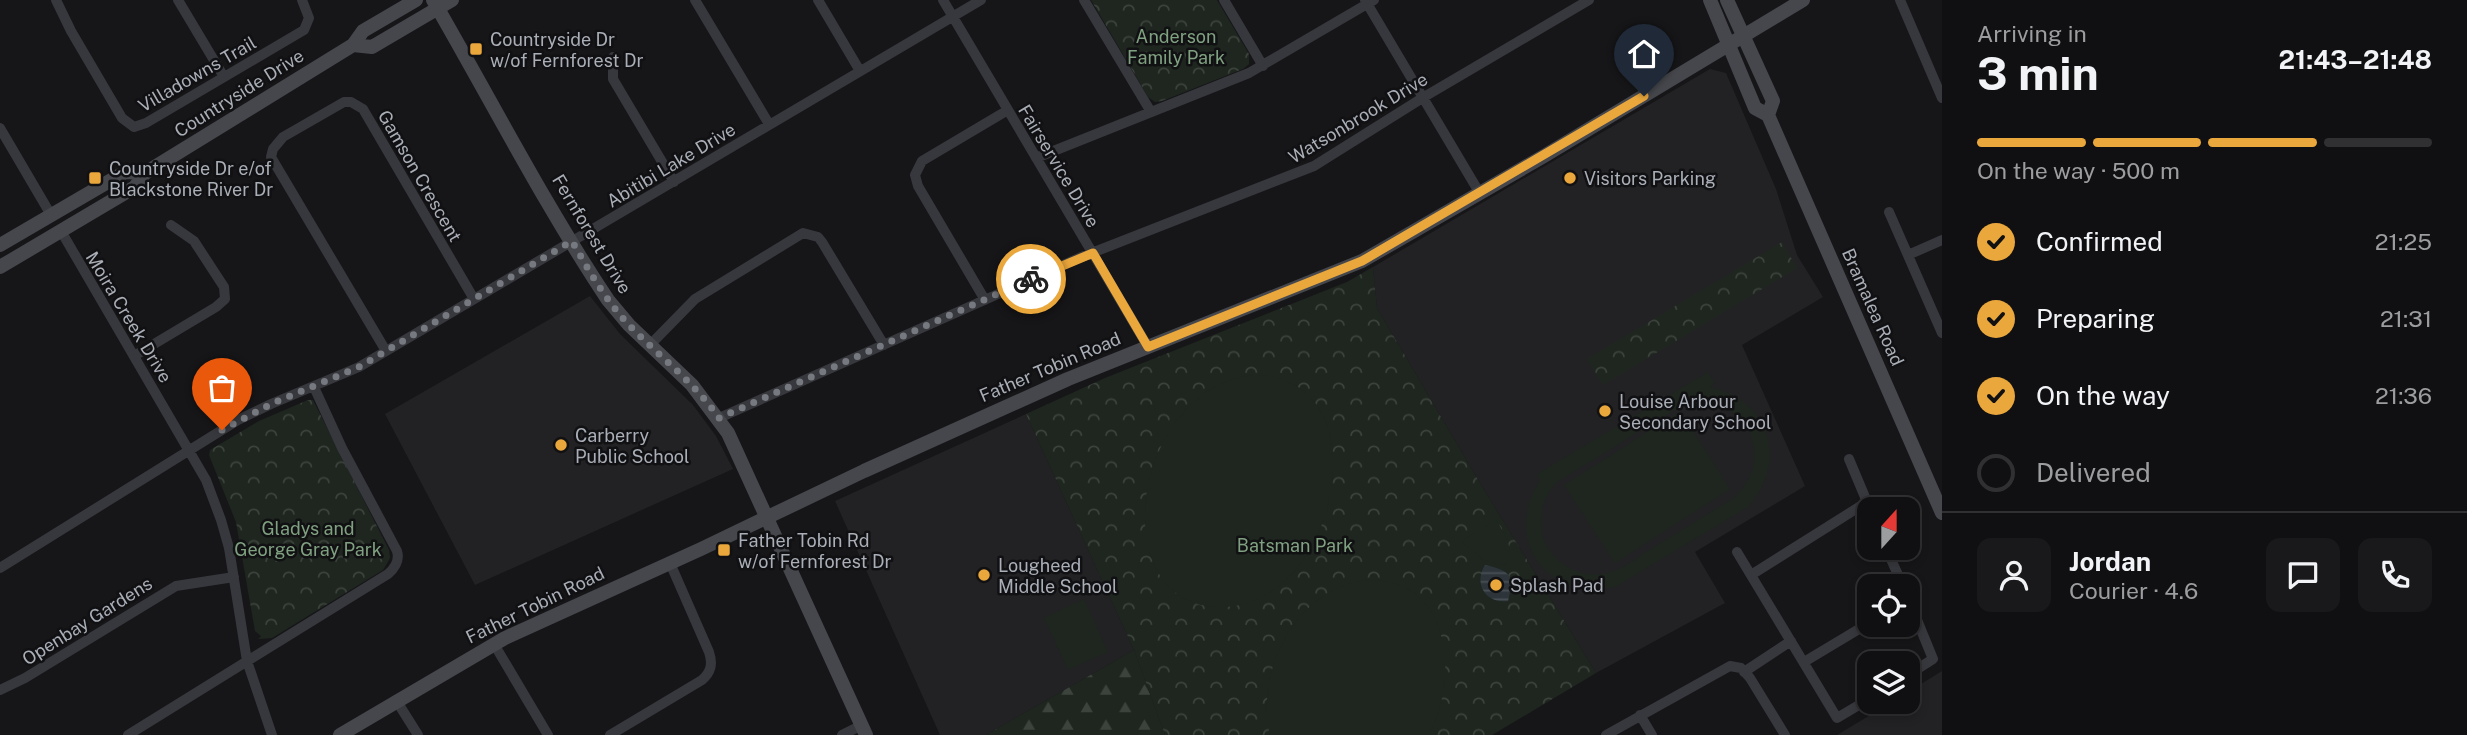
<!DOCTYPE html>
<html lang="en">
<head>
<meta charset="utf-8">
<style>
  :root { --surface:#101012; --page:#19191b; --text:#f1f3f6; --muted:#9c9d9f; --line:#303032; --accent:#eaa73c }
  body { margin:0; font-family:"Public Sans",sans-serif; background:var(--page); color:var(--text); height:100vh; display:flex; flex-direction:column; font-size:26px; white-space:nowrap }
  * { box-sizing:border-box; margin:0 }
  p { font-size:23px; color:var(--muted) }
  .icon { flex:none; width:38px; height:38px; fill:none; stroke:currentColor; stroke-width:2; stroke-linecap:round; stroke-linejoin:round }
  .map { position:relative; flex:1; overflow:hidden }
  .details { display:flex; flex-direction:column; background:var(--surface); width:525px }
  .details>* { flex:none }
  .needle { width:46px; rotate:21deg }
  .controls { position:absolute; left:1857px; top:497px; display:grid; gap:14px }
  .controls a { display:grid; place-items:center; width:63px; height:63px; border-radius:14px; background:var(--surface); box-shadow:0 4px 10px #0003,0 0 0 2px var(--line); font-size:35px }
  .pin { position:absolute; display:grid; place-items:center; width:60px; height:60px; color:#fff; margin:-72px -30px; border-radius:50% 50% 50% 0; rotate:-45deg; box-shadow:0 0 7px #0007 }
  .pin .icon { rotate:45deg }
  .courier { position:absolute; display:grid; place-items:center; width:70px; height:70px; margin:-35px; border:5px solid #eaa73c; border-radius:50%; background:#fff; color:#222; box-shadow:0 2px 9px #0007 }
  .overview em { font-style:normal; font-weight:700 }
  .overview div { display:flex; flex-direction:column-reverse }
  .overview { display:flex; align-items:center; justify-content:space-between; height:119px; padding:0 35px }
  h1 { font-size:46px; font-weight:700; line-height:52px }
  .bar { display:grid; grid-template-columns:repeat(4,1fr); gap:10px 7px; align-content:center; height:84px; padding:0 35px }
  .bar i { height:9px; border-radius:5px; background:var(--line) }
  .bar .active { background:var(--accent) }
  .bar p { grid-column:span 4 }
  .line { display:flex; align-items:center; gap:18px; padding:0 35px; border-top:2px solid var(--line) }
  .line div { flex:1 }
  .round { display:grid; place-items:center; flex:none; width:74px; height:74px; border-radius:14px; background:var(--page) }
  ol { padding:0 35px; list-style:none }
  li { display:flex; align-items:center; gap:21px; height:77px }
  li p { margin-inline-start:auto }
  li .icon { padding:7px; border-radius:50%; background:var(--accent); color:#111; stroke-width:4 }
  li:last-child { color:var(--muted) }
  li i { width:38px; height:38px; border:4px solid var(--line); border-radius:50% }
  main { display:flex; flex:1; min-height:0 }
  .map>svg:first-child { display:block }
</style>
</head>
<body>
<main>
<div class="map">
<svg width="1942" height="735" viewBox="0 0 1942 735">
  <defs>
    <pattern id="forest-firs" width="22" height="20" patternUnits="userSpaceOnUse" patternTransform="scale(1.75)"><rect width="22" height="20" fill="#1e261f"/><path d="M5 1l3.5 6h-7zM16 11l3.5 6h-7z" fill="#3c433d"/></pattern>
    <pattern id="park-crowns" width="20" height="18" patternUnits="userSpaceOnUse" patternTransform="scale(1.75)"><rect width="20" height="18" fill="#1e261f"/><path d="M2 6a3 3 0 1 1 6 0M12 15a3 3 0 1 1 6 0" fill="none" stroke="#3c433d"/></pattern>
    <pattern id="water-rules" width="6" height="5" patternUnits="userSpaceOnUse" patternTransform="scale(1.75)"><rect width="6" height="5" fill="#2d353b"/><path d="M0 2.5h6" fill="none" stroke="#495055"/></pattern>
  </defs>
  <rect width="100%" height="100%" fill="#161618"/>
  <path fill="#222225" d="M1710,69L1726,73L1776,189L1797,255L1823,297L1742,345L1805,486L1695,552L1725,603L1596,673L1477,478L1377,308L1373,267Z
    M590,296L620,334L693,405L716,436L733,469L475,585L385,414Z
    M1026,414L1134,650L986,735H940L835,501Z
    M1942,671V735H1837L1892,702H1908V692Z"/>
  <path fill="url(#forest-firs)" d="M1134,650L1165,735H986Z"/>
  <path fill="url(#park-crowns)" d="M1091,0H1217L1249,54V64L1243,69L1162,101L1155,102L1148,97Z
    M1782,242L1797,268L1603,385L1587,359Z
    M1373,267L1377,308L1477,478L1596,673L1492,735H1165L1134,650L1026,414L1105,378L1347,282Z
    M308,400H313L389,550L390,558L383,570L272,638L259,639L261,636L255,631L236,522L209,455L210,450L259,421Z"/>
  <path fill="#1e261f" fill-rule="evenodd" d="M1708,372L1715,383L1710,387C1770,400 1789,461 1748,507L1615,587C1547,601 1501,540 1540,480L1537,474ZM1704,402C1755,410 1772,462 1734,498C1706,515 1679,532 1651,549C1637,558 1623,569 1608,573C1582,579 1556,566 1545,542C1536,520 1542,499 1557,482L1678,408L1687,404Z
    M1253,375C1386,374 1339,611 1218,607C1102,603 1132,389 1253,375Z
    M1680,411L1730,489L1615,563L1564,485Z
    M1496,520C1506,536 1515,547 1505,566L1484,560L1461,541Z
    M1373,580C1453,582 1458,681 1429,735H1270C1254,669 1300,582 1373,580Z
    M1084,599L1108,652L1068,670L1044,618Z"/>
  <path fill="url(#water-rules)" d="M1485,565C1512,571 1514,576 1508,601C1486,604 1473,584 1485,565Z"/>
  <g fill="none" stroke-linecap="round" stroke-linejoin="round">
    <path stroke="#37383d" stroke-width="10" d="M56,0L71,31L122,118L134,127L146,123L304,30L309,18L302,0
      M178,0L224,77
      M695,0L769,124
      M818,0L860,71
      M943,0L1148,347
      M1084,0L1151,112
      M1224,0L1263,66
      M1365,0L1479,192
      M1900,0L1942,98
      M613,57V79L674,182
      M0,128L51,215
      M1036,158L1249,73L1374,0
      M1889,212L1942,333
      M61,231L206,480L221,520L229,548L247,661L272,735
      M1908,255L1942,240
      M985,300L918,186L915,175L922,161L1008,110
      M650,345L695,299L803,233L818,237L822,242L884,345
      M386,351L271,157L273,149L283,137L344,102H351L363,109L474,299
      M134,356L216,307L225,299L224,287L194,241L171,225
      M719,418L1079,258L1314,166L1424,97L1589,0
      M1849,459L1870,509
      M1886,548L1903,586
      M1737,552L1837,718L1869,699
      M0,568L238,420L271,404L359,367L981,0
      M1751,575L1867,502
      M1908,598L1933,659L1908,675
      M494,644L548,735
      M1804,662L1869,623
      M1744,672L1791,641
      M0,690L25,678L176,586L234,577
      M396,700L418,735
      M1640,715L1652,735
      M128,735L388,574C395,568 400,561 397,551L342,448L314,387
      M610,735L702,680C711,672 713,664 709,652L670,563
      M842,735L862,725
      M1606,735L1730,666L1741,668L1750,678L1785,735"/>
    <path stroke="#45474c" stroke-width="14" d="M433,0C491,100 544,204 608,300L629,325L692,385L728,433L866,735
      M1710,0L1755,108L1768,115L1942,513
      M1727,0L1773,101L1768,115
      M353,45L372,47L452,0
      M0,245L125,172L145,173
      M0,267L135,187L145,173L353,45L363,31L416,0
      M340,735L505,638L701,549L864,471L1068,379L1362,261L1544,156L1803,0"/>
  </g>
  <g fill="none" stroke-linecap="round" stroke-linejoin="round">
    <path stroke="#76797f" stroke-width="7" stroke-dasharray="0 12.6" d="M222,430L271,404L359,367L572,241C589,271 606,301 630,326C660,357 694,382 719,418L1031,279"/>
    <path stroke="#eaa73c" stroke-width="9" d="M1031,279L1093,253L1148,347L1362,261L1644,96"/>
  </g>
  <g fill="#eaa73c" stroke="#111113" stroke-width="2.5">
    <rect x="469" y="42" width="14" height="14" rx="3.5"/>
    <rect x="88" y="171" width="14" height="14" rx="3.5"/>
    <circle cx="1570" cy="178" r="7"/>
    <circle cx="1605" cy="411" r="7"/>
    <circle cx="561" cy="445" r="7"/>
    <rect x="717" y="543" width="14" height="14" rx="3.5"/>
    <circle cx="984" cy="575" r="7"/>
    <circle cx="1496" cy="585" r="7"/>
  </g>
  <g text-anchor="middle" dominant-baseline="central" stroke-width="5" stroke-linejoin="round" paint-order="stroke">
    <g font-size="18" fill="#80a181" stroke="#111113">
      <text x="1176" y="36">Anderson<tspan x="1176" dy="21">Family Park</tspan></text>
      <text x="308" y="528">Gladys and<tspan x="308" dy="21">George Gray Park</tspan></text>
      <text x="1295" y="545">Batsman Park</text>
    </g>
    <g font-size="18" fill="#a9aeb7" stroke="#111113" text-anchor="start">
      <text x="490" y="39">Countryside Dr<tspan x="490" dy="21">w/of Fernforest Dr</tspan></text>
      <text x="109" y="168">Countryside Dr e/of<tspan x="109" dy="21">Blackstone River Dr</tspan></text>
      <text x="1584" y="178">Visitors Parking</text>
      <text x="1619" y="401">Louise Arbour<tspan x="1619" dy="21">Secondary School</tspan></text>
      <text x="575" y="435">Carberry<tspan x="575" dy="21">Public School</tspan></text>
      <text x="738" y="540">Father Tobin Rd<tspan x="738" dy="21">w/of Fernforest Dr</tspan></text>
      <text x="998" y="565">Lougheed<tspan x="998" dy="21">Middle School</tspan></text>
      <text x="1510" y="585">Splash Pad</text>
    </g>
    <g font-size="18" fill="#a9aeb7" stroke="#111113">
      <text transform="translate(197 74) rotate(-30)">Villadowns Trail</text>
      <text transform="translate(239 93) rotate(-32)">Countryside Drive</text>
      <text transform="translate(1358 118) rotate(-31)">Watsonbrook Drive</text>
      <text transform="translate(671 165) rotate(-31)">Abitibi Lake Drive</text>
      <text transform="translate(1059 166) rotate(59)">Fairservice Drive</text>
      <text transform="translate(420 176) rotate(60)">Gamson Crescent</text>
      <text transform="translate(592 234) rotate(59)">Fernforest Drive</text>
      <text transform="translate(1873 307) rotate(66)">Bramalea Road</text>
      <text transform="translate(129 317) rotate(59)">Moira Creek Drive</text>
      <text transform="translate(1050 367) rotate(-23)">Father Tobin Road</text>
      <text transform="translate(535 605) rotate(-26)">Father Tobin Road</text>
      <text transform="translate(87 621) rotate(-32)">Openbay Gardens</text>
    </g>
  </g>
</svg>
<div class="controls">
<a><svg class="needle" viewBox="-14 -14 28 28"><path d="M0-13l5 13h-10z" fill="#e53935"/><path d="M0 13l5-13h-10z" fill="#9c9d9f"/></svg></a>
<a><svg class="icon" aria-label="locate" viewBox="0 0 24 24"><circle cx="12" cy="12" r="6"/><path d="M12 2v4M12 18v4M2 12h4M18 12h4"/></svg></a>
<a><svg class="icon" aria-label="layers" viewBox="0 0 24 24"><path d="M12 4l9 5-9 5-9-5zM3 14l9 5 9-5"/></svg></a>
</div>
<div class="pin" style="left:222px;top:430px;background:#ea580c"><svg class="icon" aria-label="bag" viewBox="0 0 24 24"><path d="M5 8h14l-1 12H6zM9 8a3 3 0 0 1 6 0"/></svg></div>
<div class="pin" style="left:1644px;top:96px;background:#1f2937"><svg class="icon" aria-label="home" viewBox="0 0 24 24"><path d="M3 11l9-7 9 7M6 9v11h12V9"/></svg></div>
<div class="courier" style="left:1031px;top:279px"><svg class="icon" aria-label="bike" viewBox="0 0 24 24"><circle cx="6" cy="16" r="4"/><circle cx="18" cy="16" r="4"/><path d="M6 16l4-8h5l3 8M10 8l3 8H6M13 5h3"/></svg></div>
</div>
<section class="details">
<div class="overview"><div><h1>3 min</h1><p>Arriving in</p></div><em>21:43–21:48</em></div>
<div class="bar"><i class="active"></i><i class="active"></i><i class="active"></i><i></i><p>On the way · 500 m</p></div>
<ol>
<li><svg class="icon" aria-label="check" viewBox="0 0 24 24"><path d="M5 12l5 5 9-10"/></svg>Confirmed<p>21:25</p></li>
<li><svg class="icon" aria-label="check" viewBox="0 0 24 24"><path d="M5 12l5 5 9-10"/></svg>Preparing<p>21:31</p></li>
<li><svg class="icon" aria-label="check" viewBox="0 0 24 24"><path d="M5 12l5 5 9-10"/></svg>On the way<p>21:36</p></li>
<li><i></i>Delivered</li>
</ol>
<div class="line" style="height:126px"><a class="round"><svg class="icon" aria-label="person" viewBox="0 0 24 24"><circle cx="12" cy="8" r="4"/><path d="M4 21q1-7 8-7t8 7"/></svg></a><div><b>Jordan</b><p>Courier · 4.6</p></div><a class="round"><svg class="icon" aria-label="chat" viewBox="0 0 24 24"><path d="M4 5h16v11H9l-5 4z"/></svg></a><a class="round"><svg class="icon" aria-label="phone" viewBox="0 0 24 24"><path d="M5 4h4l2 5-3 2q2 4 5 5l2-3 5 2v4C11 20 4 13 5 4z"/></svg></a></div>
</section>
</main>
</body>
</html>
